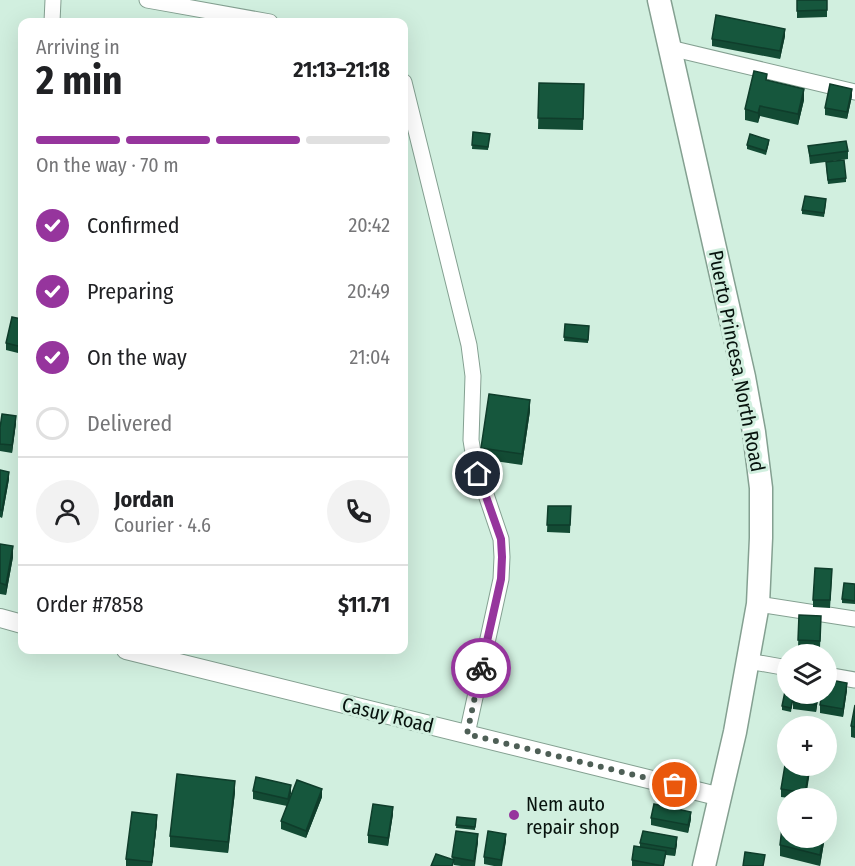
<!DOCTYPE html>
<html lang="en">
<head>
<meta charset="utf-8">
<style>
  :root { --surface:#fff; --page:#f2f2f2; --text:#202124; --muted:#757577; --line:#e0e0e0; --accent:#96359d }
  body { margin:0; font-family:"Fira Sans Condensed",sans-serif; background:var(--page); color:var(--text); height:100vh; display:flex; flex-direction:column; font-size:22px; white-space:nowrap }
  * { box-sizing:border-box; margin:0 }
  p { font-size:20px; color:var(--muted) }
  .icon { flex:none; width:33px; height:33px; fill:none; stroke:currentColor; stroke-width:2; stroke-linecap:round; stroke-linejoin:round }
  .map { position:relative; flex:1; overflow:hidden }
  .panel { position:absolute; left:18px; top:18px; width:390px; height:636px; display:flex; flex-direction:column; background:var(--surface); border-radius:12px; box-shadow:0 6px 24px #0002 }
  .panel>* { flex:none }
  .buttons { position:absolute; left:777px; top:644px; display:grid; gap:12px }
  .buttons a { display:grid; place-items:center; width:60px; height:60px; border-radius:50%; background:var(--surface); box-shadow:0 6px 24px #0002; font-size:30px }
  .pin { position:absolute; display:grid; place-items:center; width:51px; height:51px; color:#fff; margin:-26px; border:3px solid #fff; border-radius:50%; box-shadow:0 2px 6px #0007 }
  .courier { position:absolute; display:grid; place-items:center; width:60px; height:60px; margin:-30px; border:4px solid #96359d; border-radius:50%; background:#fff; color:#222; box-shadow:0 2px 8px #0007 }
  .summary em { font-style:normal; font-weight:700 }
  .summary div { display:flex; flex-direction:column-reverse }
  .summary { display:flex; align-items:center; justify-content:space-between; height:102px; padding:0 18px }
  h1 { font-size:39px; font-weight:700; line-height:45px }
  .bar { display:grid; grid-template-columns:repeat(4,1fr); gap:9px 6px; align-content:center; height:72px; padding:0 18px }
  .bar i { height:8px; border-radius:4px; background:var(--line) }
  .bar .selected { background:var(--accent) }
  .bar p { grid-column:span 4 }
  .line { display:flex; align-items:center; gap:15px; padding:0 18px; border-top:2px solid var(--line) }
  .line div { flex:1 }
  .round { display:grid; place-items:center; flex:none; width:63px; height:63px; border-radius:32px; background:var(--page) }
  ol { padding:0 18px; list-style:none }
  li { display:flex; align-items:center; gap:18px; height:66px }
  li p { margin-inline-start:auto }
  li .icon { padding:6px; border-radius:50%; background:var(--accent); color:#fff; stroke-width:4 }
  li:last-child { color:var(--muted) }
  li i { width:33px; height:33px; border:3px solid var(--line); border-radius:50% }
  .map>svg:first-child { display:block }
</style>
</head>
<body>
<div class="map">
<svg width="855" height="866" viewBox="0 0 855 866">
  <rect width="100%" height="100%" fill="#d1efdf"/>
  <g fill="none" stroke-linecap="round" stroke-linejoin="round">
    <g stroke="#84a091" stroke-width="17">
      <path id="minor" d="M147,0L270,22
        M52,22L53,0
        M670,48L855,92
        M404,82L469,345L473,376L471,440L474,459L501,539L502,557L501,579L467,734
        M758,604L855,619
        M748,661L788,668
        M826,675L855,680"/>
    </g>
    <g stroke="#84a091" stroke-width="20">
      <path id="tertiary" d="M0,618L22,624
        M126,650L721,797"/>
    </g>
    <g stroke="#84a091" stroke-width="25">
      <path id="primary" d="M659,0L744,377L754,432L761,488V538L758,604L735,732L704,866"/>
    </g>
    <use href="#minor" stroke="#fff" stroke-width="15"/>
    <use href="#tertiary" stroke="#fff" stroke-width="18"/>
    <use href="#primary" stroke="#fff" stroke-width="22"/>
  </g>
  <path fill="#134b34" d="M797,0H827V17L797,18Z
    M785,36L780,59L712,46V39Z
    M767,81L804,100L798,125L760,116L758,123L745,120V109Z
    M539,83L584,84L583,130L538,129Z
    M852,96L847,119L825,115V108Z
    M473,132L490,134L488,150L472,149Z
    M769,143L766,155L747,149V145Z
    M808,146L848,151V159L810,164Z
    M826,166L846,178V182L828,184Z
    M826,203L824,217L802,214V210Z
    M22,319V354L6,350V343Z
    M565,324L589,326L588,343L564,341Z
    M530,411L522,465L481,459V448Z
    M16,423L12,453L0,451V428Z
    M0,470L9,479L2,518L0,517Z
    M548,506H571L570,533L547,532Z
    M0,544L13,557L6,595L0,594Z
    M832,577L830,608L813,607V600Z
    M855,584V604L842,603V599Z
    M799,615L821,616L820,649L798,648Z
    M847,690L843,717L820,713V705Z
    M794,693L791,712L782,710V706Z
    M819,693L816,712L793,709V702Z
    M855,705V738L851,737V726Z
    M810,771L806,798H789L781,797V789Z
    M253,791L291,793L289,800L322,797L306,838L281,829V821L287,806L253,799Z
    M235,792L228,853L170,847V836Z
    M393,814L388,846L368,843V835Z
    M457,817L476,819L475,830L456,828Z
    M651,818L691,819L688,833L651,825Z
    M157,823L152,866H126V859Z
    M788,837H825L820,866L780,856V845Z
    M506,841L502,866H494L484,864V857Z
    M478,842L475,866H461L454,865V866L452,857Z
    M640,843L677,844L675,856L666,855L664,866H632V860L640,847Z"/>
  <path fill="#0f3d2b" d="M785,29V36L780,59V51Z
    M804,89V100L798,125V114Z
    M852,89V96L847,119V112Z
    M760,106V116L758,123V113Z
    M530,400V411L522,465V454Z
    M16,416V423L12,453V445Z
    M9,472V479L2,518V510Z
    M13,546V557L6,595V585Z
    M847,683V690L843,717V709Z
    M818,693H819L816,712V705Z
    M810,765V771L805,798V793Z
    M235,781V792L228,853V842Z
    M291,785V793L288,807V799Z
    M322,789V797L306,838V831Z
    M393,807V814L388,846V838Z
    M691,812V819L688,833V825Z
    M157,815V823L152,866V862Z
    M478,834V842L474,866V861Z
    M506,834V841L501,866V860Z
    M677,837V844L675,856V849Z
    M823,837H825L820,866V855Z"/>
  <path fill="#16573d" stroke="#0f3d2b" stroke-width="1.5" d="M797,0H827V10L797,11Z
    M716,15L785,29L780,51L712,39Z
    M754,71L767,74L766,80L804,89L798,114L760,106L758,113L745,109Z
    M539,83L584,84L583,119L538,118Z
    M830,84L852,89L847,112L825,108Z
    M473,132L490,134L488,147L472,145Z
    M750,134L769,140L766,151L747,145Z
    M846,141L848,151L810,156L808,146Z
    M844,160L846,178L828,180L826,162Z
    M805,196L826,199L824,213L802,210Z
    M12,317L22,319V347L6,343Z
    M565,324L589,326L588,340L564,337Z
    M489,394L530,400L522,454L481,448Z
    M2,414L16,416L12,445L0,444V428Z
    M0,470L9,472L2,510H0Z
    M548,506H571L570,525H547Z
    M0,544L13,546L6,585L0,583Z
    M815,568L832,569L830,600H813Z
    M844,583L855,584V601L842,599Z
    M799,615L821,616L820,641L798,640Z
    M788,677V693H794L791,708L782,706Z
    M826,679L847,683L843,709L820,705L822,693H826Z
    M795,693H818L816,705L793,702Z
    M855,705V727L851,726Z
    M786,759H788V765H810L805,793L781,789Z
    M177,774L235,781L228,842L170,836Z
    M256,777L291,785L288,799L253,791Z
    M297,780L322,789L306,831L281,821Z
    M373,804L393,807L388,838L368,835Z
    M654,804L691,812L688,825L651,818Z
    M784,810H788V837H823L820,855L780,845Z
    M132,812L157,815L152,862L126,859Z
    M457,817L476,819L475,827L456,825Z
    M456,831L478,834L474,861L452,857Z
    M488,831L506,834L501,860L484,857Z
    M643,831L677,837L675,849L640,843Z
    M634,846L666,851L663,866L632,860Z
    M745,852L765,855L763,866H743Z
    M436,854L454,860L452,866H431Z"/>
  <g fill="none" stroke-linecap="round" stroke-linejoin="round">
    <path stroke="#4e5f56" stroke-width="6" stroke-dasharray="0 10.8" d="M481,668L467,734L675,785"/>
    <path stroke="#96359d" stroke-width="8" d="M478,474L501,539L502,557L501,579L481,668"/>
  </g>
  <circle fill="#96359d" stroke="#d1efdf" stroke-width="2" cx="514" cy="815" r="6"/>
  <g text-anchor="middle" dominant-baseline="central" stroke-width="6" stroke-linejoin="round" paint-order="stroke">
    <g font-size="20" fill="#07120d" stroke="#d1efdf">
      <text transform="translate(737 361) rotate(79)">Puerto Princesa North Road</text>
      <text transform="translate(388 715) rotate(14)">Casuy Road</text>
    </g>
    <g font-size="20" fill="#07120d" stroke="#d1efdf" text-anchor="start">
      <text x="526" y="804">Nem auto<tspan x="526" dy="23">repair shop</tspan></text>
    </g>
  </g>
</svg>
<div class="buttons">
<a><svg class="icon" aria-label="layers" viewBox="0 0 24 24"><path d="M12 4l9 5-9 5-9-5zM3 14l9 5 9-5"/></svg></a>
<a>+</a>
<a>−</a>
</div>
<div class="pin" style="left:675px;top:785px;background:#ea580c"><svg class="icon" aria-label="bag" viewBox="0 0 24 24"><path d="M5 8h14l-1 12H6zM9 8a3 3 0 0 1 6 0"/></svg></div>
<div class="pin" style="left:478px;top:474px;background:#1f2937"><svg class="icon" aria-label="home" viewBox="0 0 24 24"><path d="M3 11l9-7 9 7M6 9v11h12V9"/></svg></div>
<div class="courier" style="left:481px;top:668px"><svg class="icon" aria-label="bike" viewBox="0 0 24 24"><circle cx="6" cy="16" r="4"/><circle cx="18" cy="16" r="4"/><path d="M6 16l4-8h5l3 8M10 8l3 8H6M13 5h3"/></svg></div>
<section class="panel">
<div class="summary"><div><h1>2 min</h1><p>Arriving in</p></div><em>21:13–21:18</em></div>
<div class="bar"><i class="selected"></i><i class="selected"></i><i class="selected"></i><i></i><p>On the way · 70 m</p></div>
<ol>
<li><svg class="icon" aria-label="check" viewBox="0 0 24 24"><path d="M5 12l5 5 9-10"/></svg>Confirmed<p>20:42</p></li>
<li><svg class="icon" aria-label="check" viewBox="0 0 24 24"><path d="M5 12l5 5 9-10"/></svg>Preparing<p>20:49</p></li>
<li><svg class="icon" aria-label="check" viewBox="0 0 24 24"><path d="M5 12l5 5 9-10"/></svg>On the way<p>21:04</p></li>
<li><i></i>Delivered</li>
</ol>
<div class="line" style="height:108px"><a class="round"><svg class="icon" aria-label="person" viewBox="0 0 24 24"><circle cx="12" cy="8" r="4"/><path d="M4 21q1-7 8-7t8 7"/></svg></a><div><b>Jordan</b><p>Courier · 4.6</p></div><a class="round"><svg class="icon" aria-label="phone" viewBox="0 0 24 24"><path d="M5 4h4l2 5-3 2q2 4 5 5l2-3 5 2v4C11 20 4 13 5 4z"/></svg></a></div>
<div class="line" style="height:78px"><div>Order #7858</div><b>$11.71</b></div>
</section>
</div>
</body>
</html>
